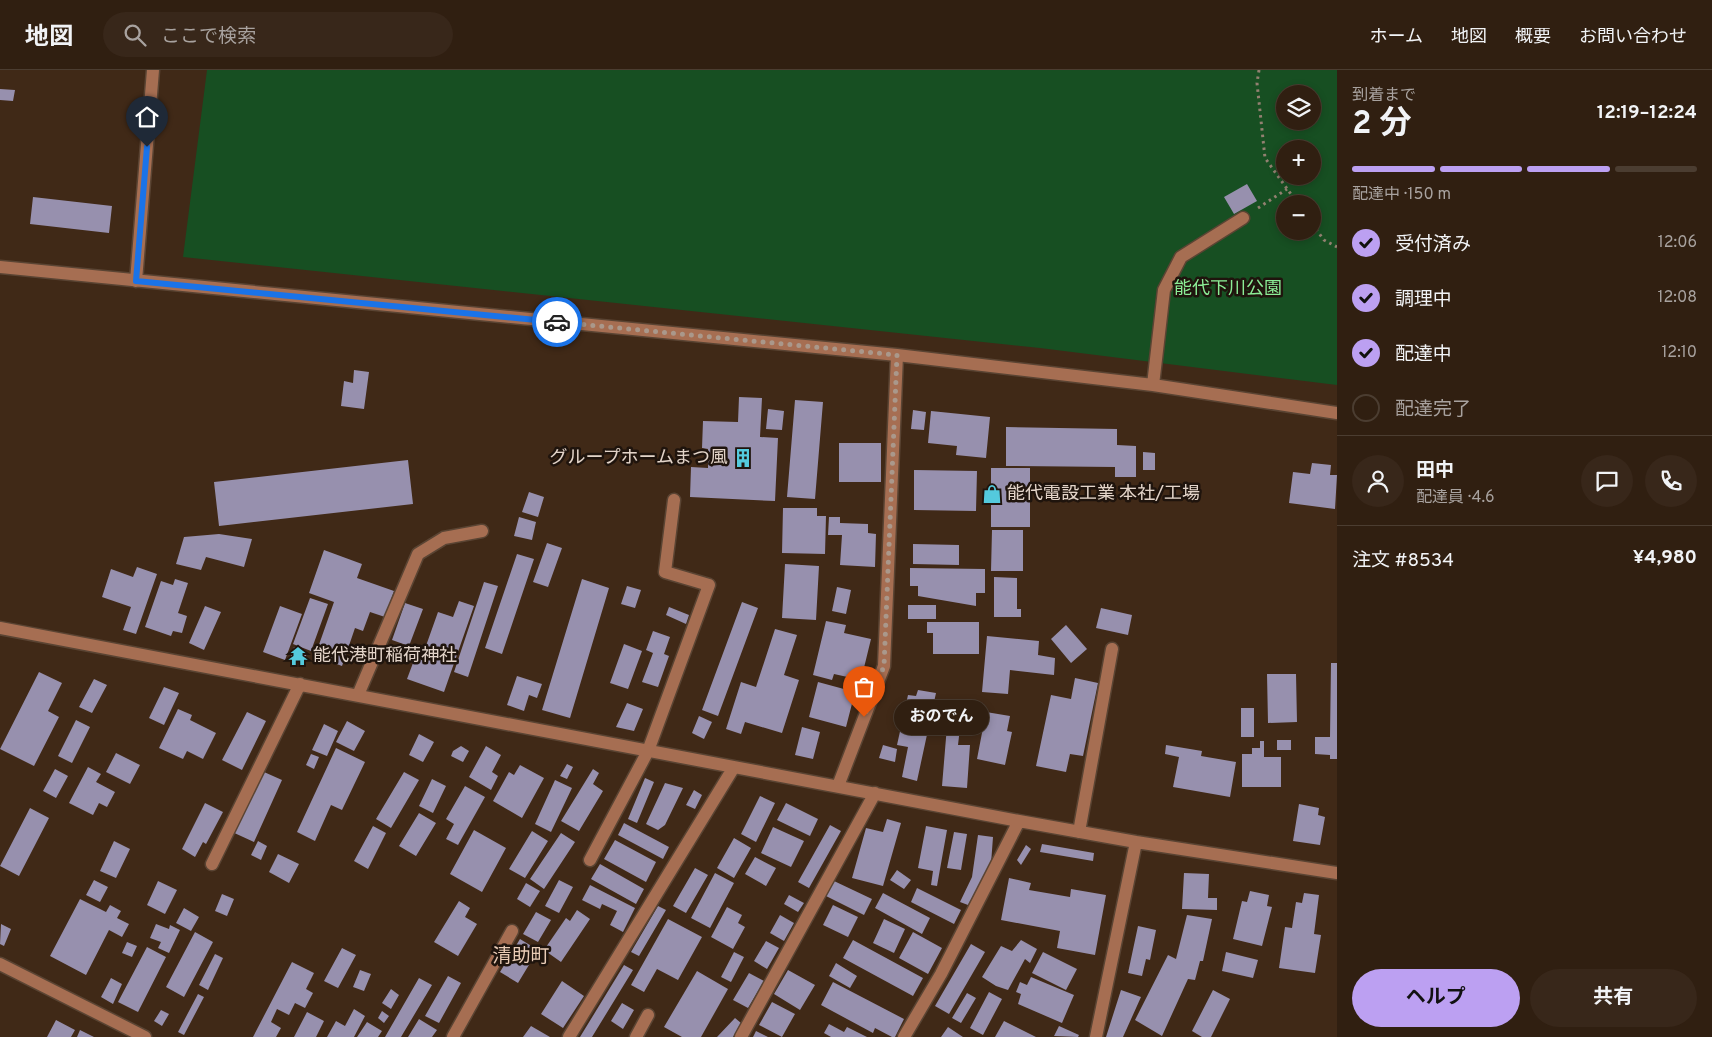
<!DOCTYPE html>
<html lang="ja">
<head>
<meta charset="utf-8">
<style>
  :root { --surface:#301f11; --page:#38271a; --text:#f1f3f6; --muted:#a8a29f; --line:#4b3d31; --accent:#bca0f2 }
  body { margin:0; font-family:Overpass,"Noto Sans JP",sans-serif; background:var(--page); color:var(--text); height:100vh; display:flex; flex-direction:column; font-size:19px; white-space:nowrap }
  * { box-sizing:border-box; margin:0 }
  p { font-size:16px; color:var(--muted) }
  .icon { flex:none; width:28px; height:28px; fill:none; stroke:currentColor; stroke-width:2; stroke-linecap:round; stroke-linejoin:round }
  .map { position:relative; flex:1; overflow:hidden }
  .side { display:flex; flex-direction:column; background:var(--surface); width:375px }
  .side>* { flex:none }
  .controls { position:absolute; left:1276px; top:15px; display:grid; gap:10px }
  .controls a { display:grid; place-items:center; width:45px; height:45px; border-radius:50%; background:var(--surface); box-shadow:0 2px 8px #0003,0 0 0 1px var(--line); font-size:25px }
  .pin { position:absolute; display:grid; place-items:center; width:42px; height:42px; color:#fff; margin:-51px -21px; border-radius:50% 50% 50% 0; rotate:-45deg; box-shadow:0 0 5px #0007 }
  .pin .icon { rotate:45deg }
  .courier { position:absolute; display:grid; place-items:center; width:50px; height:50px; margin:-25px; border:4px solid #1a73e8; border-radius:50%; background:#fff; color:#222; box-shadow:0 1px 6px #0007 }
  .bubble { position:absolute; height:35px; border-radius:18px; background:var(--surface); box-shadow:0 2px 8px #0003,0 0 0 1px var(--line); font-size:16px; font-weight:700; line-height:35px; text-align:center }
  .headline em { font-style:normal; font-weight:700 }
  .headline div { display:flex; flex-direction:column-reverse }
  .headline { display:flex; align-items:center; justify-content:space-between; height:85px; padding:0 15px }
  h1 { font-size:32px; font-weight:700; line-height:38px }
  .bar { display:grid; grid-template-columns:repeat(4,1fr); gap:8px 5px; align-content:center; height:60px; padding:0 15px }
  .bar i { height:6px; border-radius:4px; background:var(--line) }
  .bar .current { background:var(--accent) }
  .bar p { grid-column:span 4 }
  .line { display:flex; align-items:center; gap:12px; padding:0 15px; border-top:1px solid var(--line) }
  .line div { flex:1 }
  .round { display:grid; place-items:center; flex:none; width:52px; height:52px; border-radius:26px; background:var(--page) }
  ol { padding:0 15px; list-style:none }
  li { display:flex; align-items:center; gap:15px; height:55px }
  li p { margin-inline-start:auto }
  li .icon { padding:5px; border-radius:50%; background:var(--accent); color:#111; stroke-width:4 }
  li:last-child { color:var(--muted) }
  li i { width:28px; height:28px; border:2px solid var(--line); border-radius:50% }
  .action { display:flex; gap:10px; margin-top:auto; padding:10px 15px }
  .action a { flex:1; height:58px; border-radius:30px; background:var(--accent); color:#111; font-size:20px; font-weight:700; line-height:58px; text-align:center }
  .action a+a { background:var(--page); color:var(--text) }
  header { display:flex; align-items:center; gap:30px; box-sizing:border-box; height:70px; padding:0 25px; background:var(--surface); border-bottom:1px solid var(--line) }
  header strong { font-size:24px }
  nav { display:flex; gap:28px; margin-inline-start:auto; font-size:18px }
  .search { width:350px; height:45px; background:var(--page); display:flex; align-items:center; gap:12px; box-sizing:border-box; padding:0 18px; border-radius:28px; color:var(--muted); font-size:19px }
  main { display:flex; flex:1; min-height:0 }
  .map>svg:first-child { display:block }
</style>
</head>
<body>
<header>
<strong>地図</strong>
<div class="search"><svg class="icon" aria-label="search" viewBox="0 0 24 24"><circle cx="10" cy="10" r="6"/><path d="M15 15l6 6"/></svg>ここで検索</div>
<nav><a>ホーム</a><a>地図</a><a>概要</a><a>お問い合わせ</a></nav>
</header>
<main>
<div class="map">
<svg width="1337" height="967" viewBox="0 0 1337 967">
  <rect width="100%" height="100%" fill="#402917"/>
  <path fill="#174f22" fill-rule="evenodd" d="M207,0H1337V315L1040,278L183,187ZM1285,24H1312V51H1285ZM1285,79H1312V106H1285ZM1285,134H1312V161H1285Z"/>
  <path fill="#9790ae" d="M0,19L15,20L13,31L0,30Z
    M1247,114L1257,131L1234,144L1224,127Z
    M33,127L112,136L109,163L30,154Z
    M354,300L369,302L364,339L341,336L344,311L353,313Z
    M739,327L762,328L760,367L778,368L775,431L690,427L691,397L708,398V379L702,378L703,351L738,352Z
    M795,330L823,332L815,429L787,427Z
    M768,339L784,341L782,360L766,359Z
    M913,340L926,342L924,360L911,359Z
    M931,341L990,347L986,388L956,385L957,376L928,373Z
    M1006,357L1117,359V375L1136,376V407H1115V397L1006,396Z
    M839,373H881V412H839Z
    M1143,382L1155,383V400H1143Z
    M408,390L413,434L219,456L214,412Z
    M1312,393L1331,395L1330,405H1337L1335,439L1289,433L1293,402L1310,404Z
    M991,398H1030V457H991Z
    M914,400L977,401L976,441L914,440Z
    M529,422L544,427L538,447L522,442Z
    M783,438H817V446H826L825,484L782,483Z
    M519,447L536,452L532,470L514,466Z
    M829,447H840V453L868,454V463L876,464L875,497L840,495L842,465H828Z
    M992,460H1023V501H991Z
    M219,464L252,469L244,497L206,487L201,500L176,494L184,467Z
    M547,473L562,478L548,517L533,512Z
    M913,474L959,475V495L913,494Z
    M324,480L362,494L357,508L394,521L385,547L370,542L363,561L355,558L342,596L315,586L334,532L309,523Z
    M517,484L534,489L502,584L485,578Z
    M785,494L819,496L816,550L782,548Z
    M137,497L157,504L136,564L123,560L131,537L102,527L111,499L133,507Z
    M910,498L985,499V523H976V536L918,526V516H910Z
    M994,507L1017,508V539H1021V547H994Z
    M175,509L188,513L178,543L187,546L182,563L173,561L171,566L145,557L161,511L173,515Z
    M582,509L609,518L570,648L542,640Z
    M484,512L498,516L468,607L454,602Z
    M627,516L641,520L635,538L621,534Z
    M837,517L851,520L846,544L832,541Z
    M310,528L328,534L311,581L293,574Z
    M459,531L474,536L444,622L407,609L416,585L422,587L438,542L453,547Z
    M742,532L758,538L718,646L702,640Z
    M405,533L423,539L409,576L392,570Z
    M908,535H936V549H908Z
    M205,536L221,542L204,580L189,573Z
    M280,536L302,544L285,590L263,582Z
    M669,537L689,545L686,554L666,545Z
    M1101,538L1132,545L1128,565L1096,558Z
    M826,551L846,555L844,563L871,569L861,610L834,604L832,610L813,605Z
    M927,552H979V584H933V563H927Z
    M1066,555L1087,579L1071,593L1051,569Z
    M775,559L797,565L784,605L799,610L782,663L745,652L741,664L726,659L741,612L756,617Z
    M653,561L670,567L664,584L669,586L658,617L642,612L653,583L646,580Z
    M987,566L1039,571L1038,585L1055,588L1054,605L1010,600L1008,624L982,622Z
    M624,574L642,581L628,619L610,613Z
    M294,577L307,583L303,594L290,589Z
    M1331,593H1337V689H1330V685L1315,684V667H1330Z
    M39,602L62,613L48,641L59,647L34,696L0,679Z
    M1267,604H1296L1297,652L1268,653Z
    M517,606L542,614L537,628L529,625L524,641L507,635Z
    M1075,608L1098,613L1083,686L1070,684L1066,702L1036,696L1051,625L1071,629Z
    M94,609L107,615L92,643L79,637Z
    M818,612L855,622L846,657L809,647Z
    M164,617L179,623L164,655L149,648Z
    M918,620L936,623L917,711L902,707L908,677L897,675L908,625L916,626Z
    M627,633L643,639L634,661L616,657Z
    M1241,638H1254V667H1241Z
    M178,639L192,645L190,650L216,663L203,689L187,681L183,689L159,678Z
    M247,642L266,651L242,700L222,690Z
    M986,642L1010,646L1007,661L1012,662L1005,695L977,689Z
    M699,646L712,652L704,669L692,663Z
    M76,650L90,657L72,693L58,686Z
    M347,651L365,661L354,681L336,672Z
    M324,654L338,661L327,686L312,680Z
    M947,656L960,658L958,675H970L967,718L942,716Z
    M802,657L820,662L813,689L795,685Z
    M419,664L434,672L423,692L409,685Z
    M1277,670H1291V680H1277Z
    M1260,671H1264V687H1281V717H1242V684H1252V678H1260Z
    M883,675L897,679L895,692L879,688Z
    M1166,675L1202,681L1201,686L1236,692L1230,727L1173,717L1179,687L1165,684Z
    M461,676L469,681L463,692L451,686L453,681Z
    M486,676L501,685L492,702L498,706L491,720L469,707Z
    M336,678L365,692L342,740L331,735L315,771L297,762Z
    M116,683L140,695L130,714L106,702Z
    M311,684L319,687L314,699L306,695Z
    M567,694L573,697L567,709L560,706Z
    M520,695L544,708L522,748L493,731L509,702L514,705Z
    M88,697L101,704L96,712L115,722L107,737L99,733L93,745L69,733Z
    M55,699L68,706L56,728L43,721Z
    M593,699L599,703L593,714L603,721L579,761L561,751Z
    M264,702L282,710L254,772L230,761L254,710L259,713Z
    M404,702L419,710L391,758L376,749Z
    M645,708L654,712L637,753L628,749Z
    M432,709L446,716L433,743L419,736Z
    M555,710L572,718L551,762L535,754Z
    M665,713L683,718L665,755L658,760L646,754Z
    M465,716L485,727L458,775L446,769L454,754L446,749Z
    M694,720L702,725L695,739L686,735Z
    M760,726L775,733L756,772L741,764Z
    M205,733L223,742L206,774L203,772L195,787L182,779Z
    M786,733L818,749L810,766L777,750Z
    M1299,734L1319,738L1318,745L1325,747L1320,775L1293,771Z
    M30,738L49,748L19,806L0,796Z
    M419,743L436,753L416,786L399,776Z
    M887,749L901,753L883,816L852,808L866,758L883,762Z
    M624,753L669,777L663,789L618,765Z
    M830,755L841,761L809,818L798,812Z
    M373,756L386,763L368,799L354,791Z
    M926,756L947,760L937,816L931,815L933,801L918,798Z
    M773,757L804,771L791,797L761,783Z
    M474,760L506,778L482,822L450,804Z
    M532,761L548,771L525,808L509,799Z
    M954,762L967,764L961,800L947,798Z
    M561,763L575,772L544,819L530,809Z
    M978,765L993,767L991,794L968,835L960,832L972,807Z
    M734,768L751,778L734,808L717,798Z
    M615,770L656,792L646,812L604,789Z
    M114,771L130,779L116,808L100,801Z
    M258,771L267,776L261,790L251,785Z
    M1042,774L1094,783L1093,791L1040,782Z
    M1026,775L1031,779L1021,795L1017,790Z
    M278,784L299,794L289,813L269,802Z
    M755,787L776,798L766,816L745,804Z
    M600,794L644,819L636,834L591,809Z
    M695,798L708,805L686,843L673,836Z
    M897,800L911,810L904,819L890,810Z
    M715,803L734,813L710,858L691,848Z
    M1184,803L1209,804L1208,828H1217V840L1182,839Z
    M1009,808L1031,813L1029,820L1070,827L1071,819L1106,825L1095,885L1057,878L1060,861L1001,850Z
    M94,810L108,817L100,832L86,825Z
    M559,810L573,817L559,843L545,836Z
    M158,811L177,820L165,844L147,835Z
    M834,811L872,829L864,845L826,826Z
    M526,813L540,821L530,837L517,829Z
    M590,815L635,838L623,862L610,855L617,841L602,834L600,839L582,830Z
    M917,818L961,840L954,854L911,832Z
    M1250,821L1269,825L1267,836L1272,837L1262,876L1233,869L1242,831L1247,832Z
    M883,823L930,848L922,864L875,838Z
    M1304,823L1319,825L1314,864L1321,865L1315,903L1279,898L1285,857L1292,858L1296,832L1302,833Z
    M222,824L234,829L227,846L215,841Z
    M789,825L804,833L798,842L784,834Z
    M80,829L106,842L110,835L121,841L117,848L129,854L122,867L109,860L86,905L50,886Z
    M459,831L470,838L465,847L477,854L458,886L434,872Z
    M833,835L858,847L848,867L823,855Z
    M658,836L666,840L639,886L631,882Z
    M727,837L742,845L738,853L745,857L733,879L711,867Z
    M184,838L199,847L191,861L176,853Z
    M577,840L590,849L561,892L544,880L566,848L570,851Z
    M536,842L551,850L538,872L523,864Z
    M780,845L794,853L784,871L770,863Z
    M1187,845L1212,849L1203,891H1200L1195,910L1188,909L1162,966L1135,950L1168,885L1176,889Z
    M668,849L702,867L678,910L657,899L644,922L631,915Z
    M884,849L905,859L894,883L873,873Z
    M1,854L11,859L4,876L0,874Z
    M156,854L169,859L170,855L180,860L169,883L158,878L161,872L150,868Z
    M1138,856L1156,860L1150,890L1146,889L1142,906L1128,903Z
    M195,862L213,872L184,927L166,917Z
    M913,862L942,878L928,904L899,888Z
    M520,869L538,880L518,913L500,902Z
    M853,870L923,908L913,926L843,888Z
    M1021,870L1037,879L1030,893L1025,889L1008,920L996,916L982,907L1001,876L1012,881Z
    M766,871L779,878L767,899L754,891Z
    M127,872L137,876L132,887L122,883Z
    M971,874L985,882L949,944L935,936Z
    M147,877L166,887L138,942L118,932Z
    M342,878L356,885L338,918L324,911Z
    M734,882L744,887L731,912L721,907Z
    M1043,882L1077,899L1066,920L1032,903Z
    M1226,882L1258,890L1253,908L1222,901Z
    M215,884L223,888L208,920L199,915Z
    M292,892L314,903L306,919L313,923L305,938L295,933L289,945L277,939L271,952L281,958L276,967H253Z
    M836,893L857,906L850,918L829,906Z
    M624,895L633,900L592,967H580Z
    M360,900L371,904L364,921L353,917Z
    M788,900L815,915L800,940L774,924Z
    M697,901L728,919L701,967H682L664,957Z
    M749,903L764,911L748,938L733,930Z
    M448,906L461,913L439,953L425,946Z
    M1031,907L1074,925L1062,953L1018,934L1021,924L1016,922L1020,912L1027,915Z
    M111,908L122,914L113,934L101,927Z
    M419,908L432,915L401,967H385Z
    M562,911L584,926L563,958L541,944Z
    M833,912L904,949L895,967H892L875,958L873,963L821,935Z
    M391,919L399,925L391,939L382,933Z
    M1121,920L1141,927L1123,967H1106Z
    M1213,920L1230,929L1211,967H1202L1192,961Z
    M989,922L1002,929L983,965L970,958Z
    M967,923L976,928L961,953L952,948Z
    M198,924L204,927L184,965L178,962Z
    M772,932L795,944L782,967L759,955Z
    M622,933L634,940L623,959L611,951Z
    M354,939L365,946L354,967H327L336,951L345,956Z
    M161,940L169,944L162,956L154,951Z
    M382,941L389,946L384,953L378,948Z
    M307,942L324,951L316,967H294Z
    M735,948L741,953L733,967H717Z
    M419,949L437,960L432,967H408Z
    M56,950L75,960L71,967H47Z
    M1004,951L1036,967H995Z
    M367,952L382,961L378,967H357Z
    M829,954L844,962L847,957L867,967H831L824,963Z
    M531,956L550,967H523Z
    M1059,956L1079,965L1078,967L1054,966Z
    M948,957L963,967H941Z
    M80,960L94,967H77Z
    M756,961L768,967H753Z"/>
  <g fill="none" stroke-linecap="round" stroke-linejoin="round">
    <g stroke="#5a4433" stroke-width="15">
      <path id="minor" d="M0,197L897,285L1153,315L1337,343
        M136,211L153,0
        M1153,315L1164,220L1181,187L1243,148
        M0,558L1019,751L1136,772L1337,803
        M358,625L418,484L444,468L482,461
        M838,716L884,596L897,285
        M1079,762L1112,579
        M590,790L648,681L709,515L665,502L674,430
        M212,794L300,614
        M0,894L145,967
        M453,967L512,861
        M569,967L734,697
        M636,967L648,945
        M741,967L875,723
        M904,967L941,904L1019,751
        M1096,967L1136,772"/>
    </g>
    <path stroke="#938071" stroke-width="3" stroke-dasharray="2.5 4" stroke-linecap="butt" d="M1259,0L1257,13L1265,88L1298,134
      M1258,138L1287,119
      M1312,154L1324,170L1337,177"/>
    <use href="#minor" stroke="#a66e52" stroke-width="12"/>
  </g>
  <g fill="none" stroke-linecap="round" stroke-linejoin="round">
    <path stroke="#aa988b" stroke-width="5" stroke-dasharray="0 9" d="M557,252L897,285L884,596L864,647"/>
    <path stroke="#1a73e8" stroke-width="6" d="M147,77L136,211L557,252"/>
  </g>
  <defs>
    <g id="building-bare" transform="scale(1.5)"><path d="M-4-6H4V6H1V3H-1V6H-4ZM-2.5-4.3h1.7v1.8h-1.7ZM.8-4.3h1.7v1.8H.8ZM-2.5-1h1.7V.8h-1.7ZM.8-1h1.7V.8H.8Z" fill="#54cadd" stroke="#1f140d" stroke-width="2.5" paint-order="stroke"/></g>
    <g id="shop-bare" transform="scale(1.5)"><path d="M-5-2.5h2.3a2.7 3.5 0 0 1 5.4 0H5L5.5 6h-11ZM-1.5-2.5h3a1.5 2.3 0 0 0-3 0Z" fill="#54cadd" stroke="#1f140d" stroke-width="2.5" paint-order="stroke"/></g>
    <g id="temple-bare" transform="scale(1.5)"><path d="M0-6L5-2H3V0L6.5 2.5H4V6H1.5V3h-3V6H-4V2.5H-6.5L-3 0V-2H-5Z" fill="#54cadd" stroke="#1f140d" stroke-width="2.5" paint-order="stroke"/></g>
  </defs>
  <g fill-rule="evenodd">
    <use href="#building-bare" x="743" y="388"/>
    <use href="#shop-bare" x="992" y="424"/>
    <use href="#temple-bare" x="298" y="586"/>
  </g>
  <g text-anchor="middle" dominant-baseline="central" stroke-width="5" stroke-linejoin="round" paint-order="stroke">
    <g font-size="18" fill="#8bed96" stroke="#1f140d">
      <text x="1228" y="219">能代下川公園</text>
    </g>
    <g font-size="18" fill="#e3d4c9" stroke="#1f140d" text-anchor="start">
      <text x="728" y="388" text-anchor="end">グループホームまつ風</text>
      <text x="1007" y="424">能代電設工業 本社/工場</text>
      <text x="313" y="586">能代港町稲荷神社</text>
    </g>
    <g font-size="19" fill="#eaccb6" stroke="#1f140d">
      <text x="521" y="887">清助町</text>
    </g>
  </g>
</svg>
<div class="controls">
<a><svg class="icon" aria-label="layers" viewBox="0 0 24 24"><path d="M12 4l9 5-9 5-9-5zM3 14l9 5 9-5"/></svg></a>
<a>+</a>
<a>−</a>
</div>
<div class="pin" style="left:864px;top:647px;background:#ea580c"><svg class="icon" aria-label="bag" viewBox="0 0 24 24"><path d="M5 8h14l-1 12H6zM9 8a3 3 0 0 1 6 0"/></svg></div>
<div class="pin" style="left:147px;top:77px;background:#1f2937"><svg class="icon" aria-label="home" viewBox="0 0 24 24"><path d="M3 11l9-7 9 7M6 9v11h12V9"/></svg></div>
<div class="courier" style="left:557px;top:252px"><svg class="icon" aria-label="car" viewBox="0 0 24 24"><path d="M5 17H2v-5l4-1 3-4h7l3 4 3 1v5h-3M9 17h6M6 11h13"/><circle cx="7" cy="17" r="2"/><circle cx="17" cy="17" r="2"/></svg></div>
<div class="bubble" style="left:894px;top:630px;width:95px">おのでん</div>
</div>
<section class="side">
<div class="headline"><div><h1>2 分</h1><p>到着まで</p></div><em>12:19–12:24</em></div>
<div class="bar"><i class="current"></i><i class="current"></i><i class="current"></i><i></i><p>配達中 · 150 m</p></div>
<ol>
<li><svg class="icon" aria-label="check" viewBox="0 0 24 24"><path d="M5 12l5 5 9-10"/></svg>受付済み<p>12:06</p></li>
<li><svg class="icon" aria-label="check" viewBox="0 0 24 24"><path d="M5 12l5 5 9-10"/></svg>調理中<p>12:08</p></li>
<li><svg class="icon" aria-label="check" viewBox="0 0 24 24"><path d="M5 12l5 5 9-10"/></svg>配達中<p>12:10</p></li>
<li><i></i>配達完了</li>
</ol>
<div class="line" style="height:90px"><a class="round"><svg class="icon" aria-label="person" viewBox="0 0 24 24"><circle cx="12" cy="8" r="4"/><path d="M4 21q1-7 8-7t8 7"/></svg></a><div><b>田中</b><p>配達員 · 4.6</p></div><a class="round"><svg class="icon" aria-label="chat" viewBox="0 0 24 24"><path d="M4 5h16v11H9l-5 4z"/></svg></a><a class="round"><svg class="icon" aria-label="phone" viewBox="0 0 24 24"><path d="M5 4h4l2 5-3 2q2 4 5 5l2-3 5 2v4C11 20 4 13 5 4z"/></svg></a></div>
<div class="line" style="height:65px"><div>注文 #8534</div><b>¥4,980</b></div>
<div class="action"><a>ヘルプ</a><a>共有</a></div>
</section>
</main>
</body>
</html>
